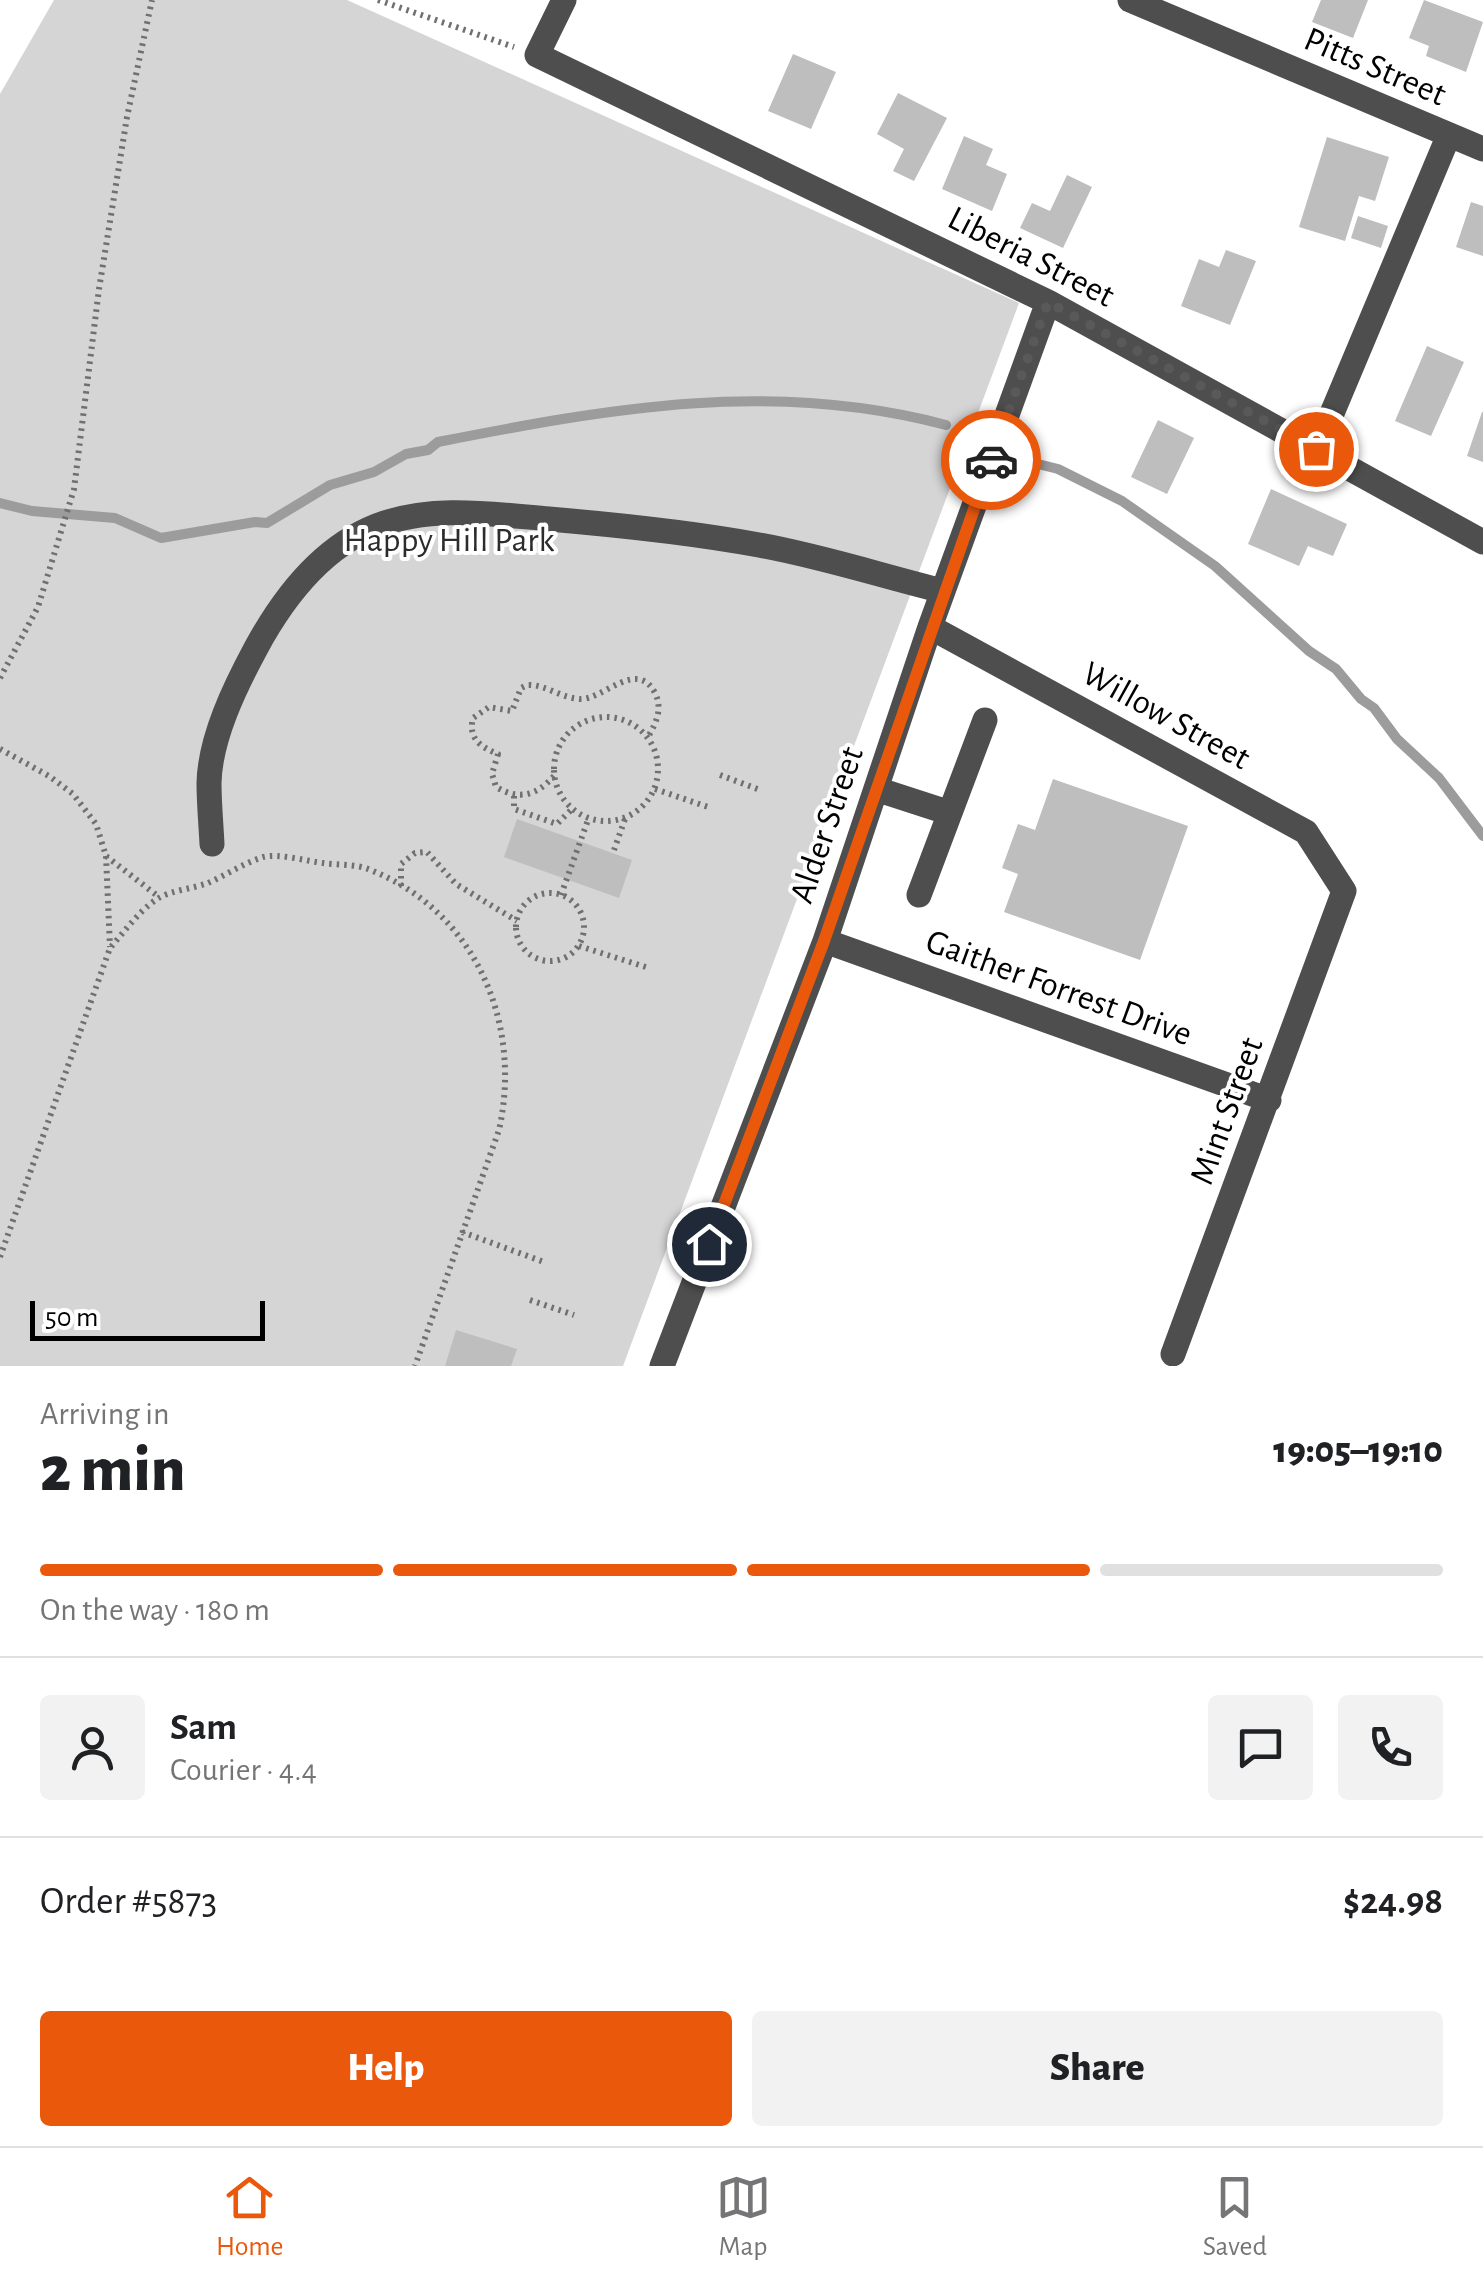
<!DOCTYPE html>
<html lang="en">
<head>
<meta charset="utf-8">
<style>
  :root { --surface:#fff; --page:#f2f2f2; --text:#202124; --muted:#757577; --line:#e0e0e0; --accent:#ea580c }
  body { margin:0; font-family:"Alegreya Sans",sans-serif; background:var(--page); color:var(--text); height:100vh; display:flex; flex-direction:column; font-size:38px; white-space:nowrap }
  * { box-sizing:border-box; margin:0 }
  p { font-size:32px; color:var(--muted) }
  .icon { flex:none; width:55px; height:55px; fill:none; stroke:currentColor; stroke-width:2; stroke-linecap:round; stroke-linejoin:round }
  .map { position:relative; height:1366px; overflow:hidden }
  .drawer { display:flex; flex-direction:column; background:var(--surface); flex:1 }
  .drawer>* { flex:none }
  .scale { position:absolute; left:30px; bottom:25px; width:235px; box-sizing:border-box; padding-left:10px; border:5px solid #000; border-top:0; font-size:28px; line-height:35px; white-space:nowrap; color:#000; -webkit-text-stroke:8px #fff; paint-order:stroke }
  .pin { position:absolute; display:grid; place-items:center; width:85px; height:85px; color:#fff; margin:-42px; border:5px solid #fff; border-radius:50%; box-shadow:0 2px 10px #0007 }
  .courier { position:absolute; display:grid; place-items:center; width:100px; height:100px; margin:-50px; border:8px solid #ea580c; border-radius:50%; background:#fff; color:#222; box-shadow:0 2px 12px #0007 }
  .head em { font-style:normal; font-weight:800 }
  .head div { display:flex; flex-direction:column-reverse }
  .head { display:flex; align-items:center; justify-content:space-between; height:170px; padding:0 40px }
  h1 { font-size:65px; font-weight:800; line-height:75px }
  .bar { display:grid; grid-template-columns:repeat(4,1fr); gap:15px 10px; align-content:center; height:120px; padding:0 40px }
  .bar i { height:12px; border-radius:8px; background:var(--line) }
  .bar .active { background:var(--accent) }
  .bar p { grid-column:span 4 }
  .line { display:flex; align-items:center; gap:25px; padding:0 40px; border-top:2px solid var(--line) }
  .line div { flex:1 }
  .round { display:grid; place-items:center; flex:none; width:105px; height:105px; border-radius:10px; background:var(--page) }
  .button { display:flex; gap:20px; margin-top:auto; padding:20px 40px }
  .button a { flex:1; height:115px; border-radius:10px; background:var(--accent); color:#fff; font-size:40px; font-weight:800; line-height:115px; text-align:center }
  .button a+a { background:var(--page); color:var(--text) }
  .menu { display:flex; justify-content:space-around; align-items:center; height:140px; border-top:2px solid var(--line); background:var(--surface); font-size:28px; color:var(--muted) }
  .menu a { display:grid; justify-items:center; gap:5px }
  .menu .active { color:var(--accent) }
  .map>svg:first-child { display:block }
</style>
</head>
<body>
<div class="map">
<svg width="1483" height="1366" viewBox="0 0 1483 1366">
  <rect width="100%" height="100%" fill="#fff"/>
  <path fill="#d5d5d5" d="M54,0H347L1019,303L623,1366H0V94Z"/>
  <g fill="none" stroke-linecap="round" stroke-linejoin="round">
    <path stroke="#9c9c9c" stroke-width="10" d="M1034,463L1058,469L1122,501L1215,566L1309,651L1336,669L1361,699L1374,708L1397,739L1439,778L1483,836
      M0,503L32,511L115,518L161,538L255,522L267,523L330,485L374,472L406,454L428,450L438,442C611,408 772,379 946,425"/>
  </g>
  <path fill="#bebebe" d="M1321,0H1368L1353,38L1312,22Z
    M1424,0L1483,22L1466,72L1426,56L1429,46L1409,38Z
    M793,54L836,72L811,129L768,111Z
    M898,93L947,118L914,181L893,171L904,149L877,134Z
    M964,136L993,149L986,165L1007,174L992,211L942,189Z
    M1327,137L1389,157L1375,201L1359,196L1345,241L1299,227Z
    M1067,175L1092,187L1063,248L1020,228L1032,203L1050,211Z
    M1471,202L1483,206V256L1456,247Z
    M1358,216L1388,226L1381,248L1351,238Z
    M1226,250L1256,261L1230,325L1181,306L1199,259L1219,267Z
    M1427,346L1464,362L1431,436L1395,421Z
    M1482,412H1483V462L1467,456Z
    M1158,420L1194,438L1167,494L1131,477Z
    M1271,489L1347,524L1333,556L1308,546L1299,566L1248,544Z
    M1053,779L1188,826L1140,960L1004,912L1018,874L1002,868L1018,824L1035,830Z
    M517,819L632,860L619,898L504,857Z
    M456,1330L517,1349L511,1366H445Z"/>
  <g fill="none" stroke-linecap="round" stroke-linejoin="round">
    <path stroke="#707070" stroke-width="6" stroke-dasharray="2.5 5" stroke-linecap="butt" d="M378,0L514,47
      M0,678L38,607L74,489L99,289L127,117L152,0
      M554 769a52 52 0 1 1 104 0a52 52 0 1 1-104 0Z
      M0,749L49,776L73,794L96,824L106,856L159,897
      M720,775L760,790
      M554,776C537,795 520,801 496,787L492,774L498,754C480,747 468,738 473,718L489,707L512,711L521,688L527,685C545,684 561,698 580,699C603,700 637,658 655,693C663,709 656,723 648,737
      M655,789L708,807
      M514,796V809L557,824L572,809
      M614,850L625,819
      M106,856L110,947
      M401,886V864L415,853L427,852L456,884L517,921
      M516 927a34 34 0 1 1 68 0a34 34 0 1 1-68 0Z
      M561,895L588,820
      M579,946L649,968
      M462,1232L544,1262
      M0,1257L110,948C124,932 139,911 157,899C171,890 192,889 208,883C226,875 244,863 263,857C279,853 306,861 323,863C337,865 355,864 368,869C475,910 523,1023 499,1130L415,1366
      M530,1300L574,1315"/>
    <path stroke="#4e4e4e" stroke-width="25" d="M564,0L537,55L1048,302L1483,542
      M1130,0L1483,149
      M1317,449L1448,137
      M930,627L1306,832L1344,891L1173,1354
      M876,789L950,813
      M212,844C211,824 209,803 209,783C210,738 235,687 256,648C283,598 321,548 376,526C431,505 491,514 549,519C619,525 689,532 759,545C821,556 882,576 943,591
      M919,895L985,720
      M825,941L1269,1100
      M662,1366L825,941L930,627L1048,302"/>
  </g>
  <g fill="none" stroke-linecap="round" stroke-linejoin="round">
    <path stroke="#595959" stroke-width="10" stroke-dasharray="0 18" d="M991,460L1048,302L1316,449"/>
    <path stroke="#ea580c" stroke-width="12" d="M709,1244L824,941L991,460"/>
  </g>
  <g text-anchor="middle" dominant-baseline="central" stroke-width="8" stroke-linejoin="round" paint-order="stroke">
    <g font-size="35" fill="#000" stroke="#fff">
      <text transform="translate(1375 67) rotate(23)">Pitts Street</text>
      <text transform="translate(1031 257) rotate(27)">Liberia Street</text>
      <text transform="translate(1166 716) rotate(29)">Willow Street</text>
      <text transform="translate(827 825) rotate(-71)">Alder Street</text>
      <text transform="translate(1059 988) rotate(20)">Gaither Forrest Drive</text>
      <text transform="translate(1227 1111) rotate(-70)">Mint Street</text>
    </g>
    <g font-size="35" fill="#2c2c2c" stroke="#fff">
      <text x="449" y="540">Happy Hill Park</text>
    </g>
  </g>
</svg>
<div class="scale">50 m</div>
<div class="pin" style="left:1316px;top:449px;background:#ea580c"><svg class="icon" aria-label="bag" viewBox="0 0 24 24"><path d="M5 8h14l-1 12H6zM9 8a3 3 0 0 1 6 0"/></svg></div>
<div class="pin" style="left:709px;top:1244px;background:#1f2937"><svg class="icon" aria-label="home" viewBox="0 0 24 24"><path d="M3 11l9-7 9 7M6 9v11h12V9"/></svg></div>
<div class="courier" style="left:991px;top:460px"><svg class="icon" aria-label="car" viewBox="0 0 24 24"><path d="M5 17H2v-5l4-1 3-4h7l3 4 3 1v5h-3M9 17h6M6 11h13"/><circle cx="7" cy="17" r="2"/><circle cx="17" cy="17" r="2"/></svg></div>
</div>
<section class="drawer">
<div class="head"><div><h1>2 min</h1><p>Arriving in</p></div><em>19:05–19:10</em></div>
<div class="bar"><i class="active"></i><i class="active"></i><i class="active"></i><i></i><p>On the way · 180 m</p></div>
<div class="line" style="height:180px"><a class="round"><svg class="icon" aria-label="person" viewBox="0 0 24 24"><circle cx="12" cy="8" r="4"/><path d="M4 21q1-7 8-7t8 7"/></svg></a><div><b>Sam</b><p>Courier · 4.4</p></div><a class="round"><svg class="icon" aria-label="chat" viewBox="0 0 24 24"><path d="M4 5h16v11H9l-5 4z"/></svg></a><a class="round"><svg class="icon" aria-label="phone" viewBox="0 0 24 24"><path d="M5 4h4l2 5-3 2q2 4 5 5l2-3 5 2v4C11 20 4 13 5 4z"/></svg></a></div>
<div class="line" style="height:130px"><div>Order #5873</div><b>$24.98</b></div>
<div class="button"><a>Help</a><a>Share</a></div>
</section>
<nav class="menu">
<a class="active"><svg class="icon" aria-label="home" viewBox="0 0 24 24"><path d="M3 11l9-7 9 7M6 9v11h12V9"/></svg>Home</a>
<a><svg class="icon" aria-label="map" viewBox="0 0 24 24"><path d="M3 6l6-2 6 2 6-2v14l-6 2-6-2-6 2zM9 4v14M15 6v14"/></svg>Map</a>
<a><svg class="icon" aria-label="saved" viewBox="0 0 24 24"><path d="M7 4h10v16l-5-4-5 4z"/></svg>Saved</a>
</nav>
</body>
</html>
